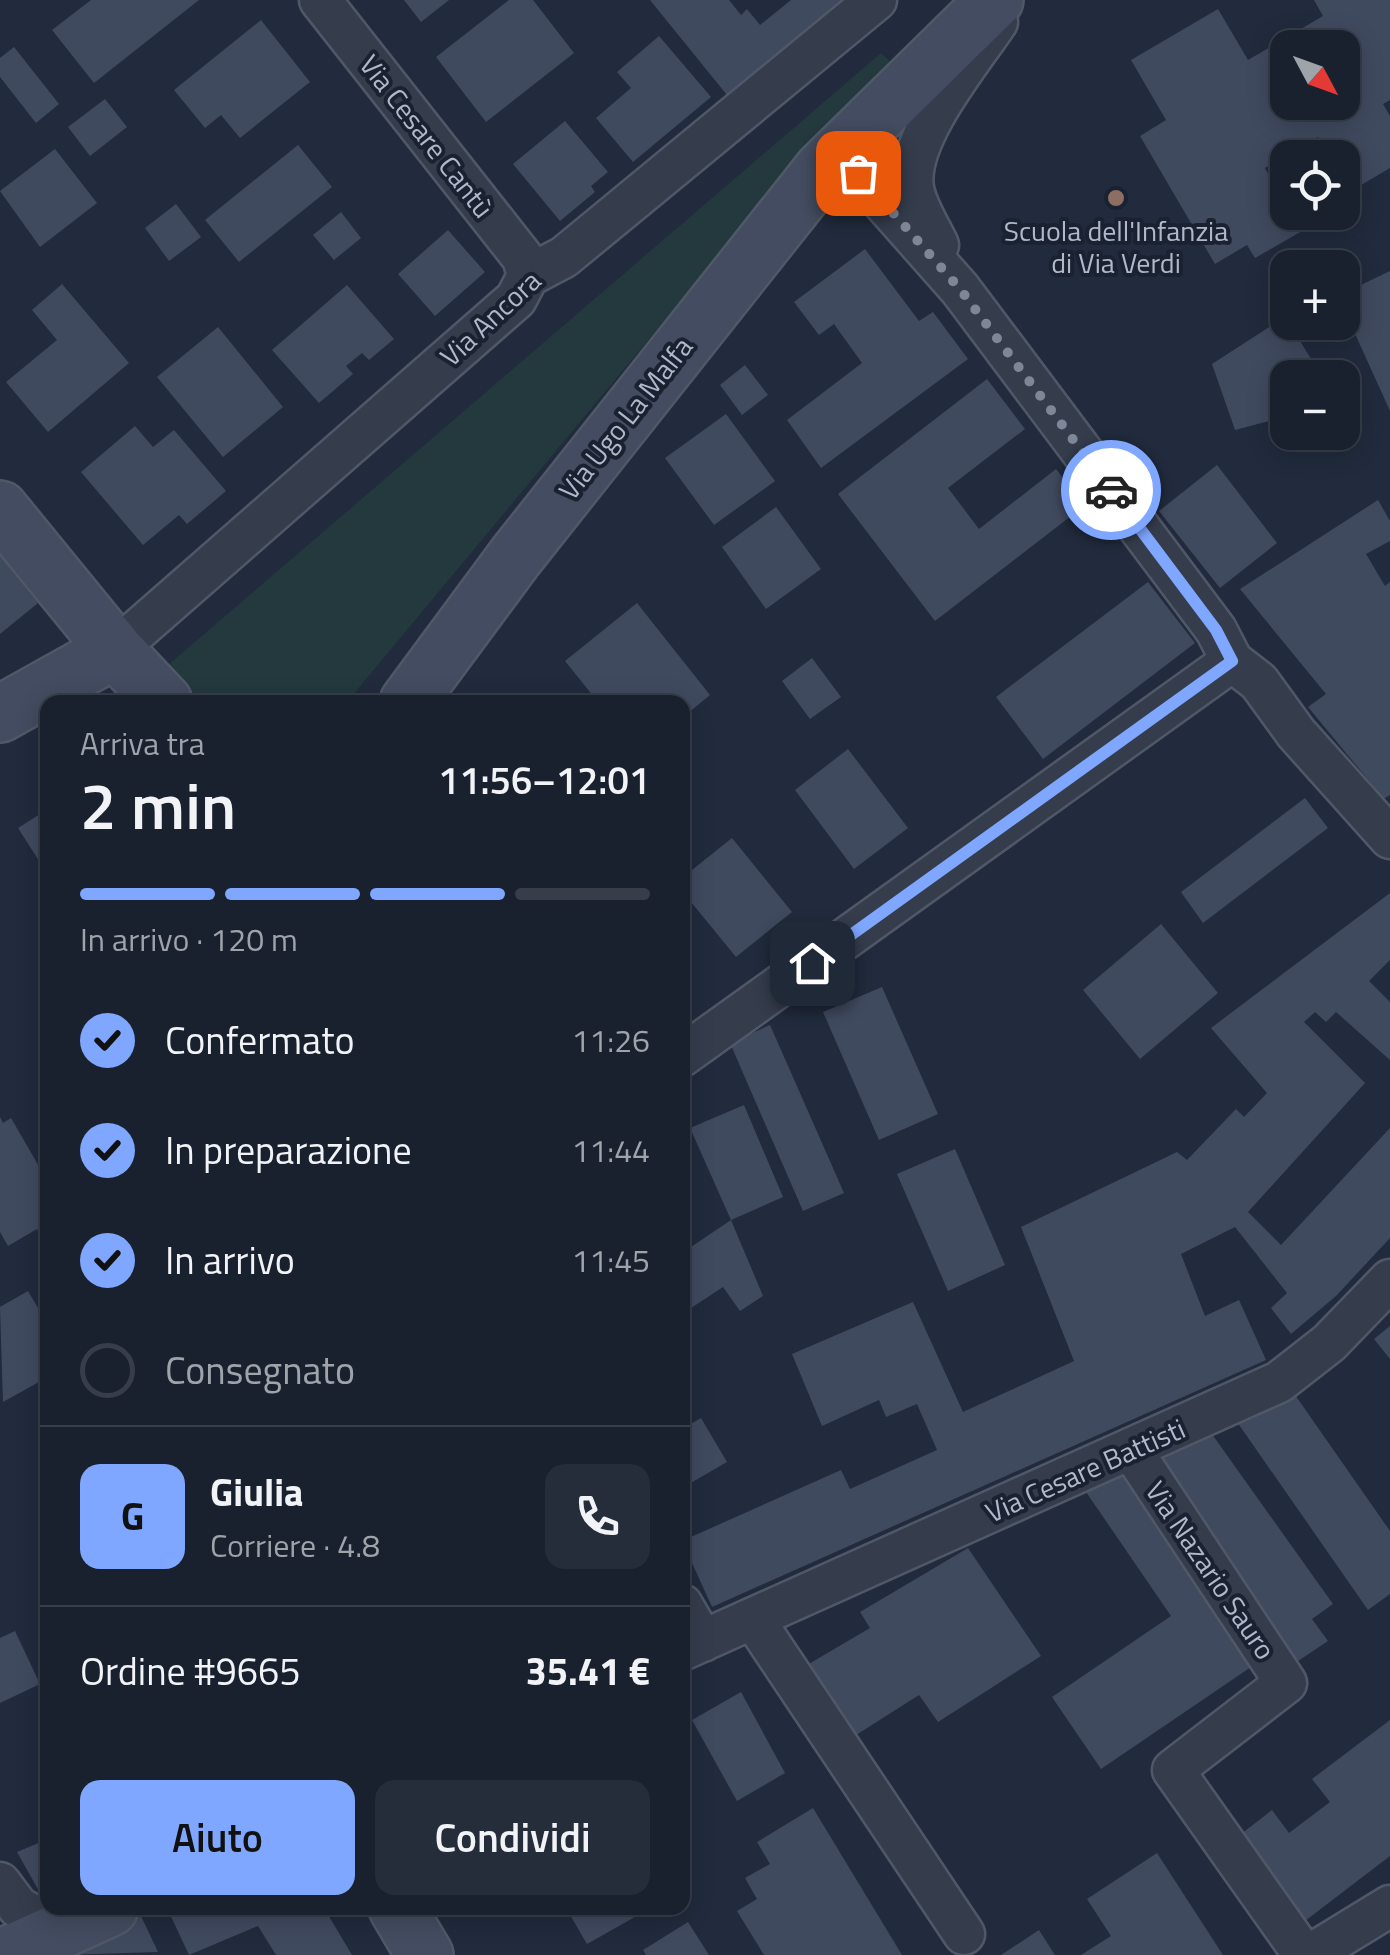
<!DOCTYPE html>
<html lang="it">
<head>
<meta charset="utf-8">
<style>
  :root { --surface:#19202e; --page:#262d3a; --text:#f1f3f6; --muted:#9fa3aa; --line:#373e4a; --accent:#7fa7ff }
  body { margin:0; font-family:"Titillium Web",sans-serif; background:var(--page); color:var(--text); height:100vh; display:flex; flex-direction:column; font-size:38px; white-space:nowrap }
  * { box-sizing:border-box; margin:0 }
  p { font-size:32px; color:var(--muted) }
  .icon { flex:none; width:55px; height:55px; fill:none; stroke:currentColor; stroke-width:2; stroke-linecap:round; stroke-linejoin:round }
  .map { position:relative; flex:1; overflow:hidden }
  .sheet { position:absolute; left:40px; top:695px; width:650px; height:1220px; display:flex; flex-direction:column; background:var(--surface); border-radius:20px; box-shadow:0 5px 25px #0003,0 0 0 2px var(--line) }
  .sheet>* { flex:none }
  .needle { width:65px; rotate:131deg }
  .fabs { position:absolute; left:1270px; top:30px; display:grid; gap:20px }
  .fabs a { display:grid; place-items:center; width:90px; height:90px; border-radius:20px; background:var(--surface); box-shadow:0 5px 25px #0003,0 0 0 2px var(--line); font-size:50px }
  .pin { position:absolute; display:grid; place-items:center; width:85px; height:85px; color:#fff; margin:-42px; border-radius:20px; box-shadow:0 5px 15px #0006 }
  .courier { position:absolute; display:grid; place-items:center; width:100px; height:100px; margin:-50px; border:8px solid #7fa7ff; border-radius:50%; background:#fff; color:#222; box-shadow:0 2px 12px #0007 }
  .overview em { font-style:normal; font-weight:600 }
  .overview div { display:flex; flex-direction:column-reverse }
  .overview { display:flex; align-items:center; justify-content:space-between; height:170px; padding:0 40px }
  h1 { font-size:65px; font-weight:600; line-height:75px }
  .bar { display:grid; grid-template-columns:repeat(4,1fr); gap:15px 10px; align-content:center; height:120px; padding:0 40px }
  .bar i { height:12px; border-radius:8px; background:var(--line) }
  .bar .selected { background:var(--accent) }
  .bar p { grid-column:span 4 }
  .line { display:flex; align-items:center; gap:25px; padding:0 40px; border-top:2px solid var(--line) }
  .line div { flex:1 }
  .round { display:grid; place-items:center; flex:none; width:105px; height:105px; border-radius:20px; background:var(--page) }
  ol { padding:0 40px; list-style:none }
  li { display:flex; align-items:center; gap:30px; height:110px }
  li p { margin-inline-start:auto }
  li .icon { padding:10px; border-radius:50%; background:var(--accent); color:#111; stroke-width:4 }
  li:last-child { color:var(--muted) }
  li i { width:55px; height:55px; border:5px solid var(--line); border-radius:50% }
  .action { display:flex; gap:20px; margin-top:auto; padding:20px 40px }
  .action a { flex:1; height:115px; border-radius:20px; background:var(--accent); color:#111; font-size:40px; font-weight:600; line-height:115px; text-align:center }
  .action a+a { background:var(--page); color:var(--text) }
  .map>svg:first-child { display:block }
</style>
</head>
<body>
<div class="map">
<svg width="1390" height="1955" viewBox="0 0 1390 1955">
  <rect width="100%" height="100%" fill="#212b3d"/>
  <path fill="#23393e" d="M881,53L892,63L679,303L347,702H222L194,693L167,666Z"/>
  <path fill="#404a5f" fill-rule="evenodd" d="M91,0H199L94,83L52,30Z
    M404,0H449L421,22Z
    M509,0H533L574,53L486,122L436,57Z
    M650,0H729L741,15L747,9L760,25L791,0H854L731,100Z
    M1314,0H1390V100L1383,104L1390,116V168L1351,191L1342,178V158H1330L1318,137L1265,168L1288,212L1302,231L1255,258L1247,245L1215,264L1140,136L1166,120L1131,60L1218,9L1248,60L1323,16ZM1288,48H1342V102H1288Z
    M261,20L310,82L240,138L221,115L205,128L174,90Z
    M659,36L711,97L633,162L596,118L631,88L617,72Z
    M14,47L59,104L36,123L0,77V58Z
    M105,99L127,127L90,156L68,127Z
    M565,121L608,172L591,186L595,192L560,221L513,164Z
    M298,145L332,187L239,262L205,220Z
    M55,149L97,203L40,247L0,191Z
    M176,204L201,237L169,261L145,228Z
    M341,212L361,238L334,260L313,235Z
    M448,230L485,272L435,316L398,274Z
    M865,249L919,321L933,312L968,359L821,468L787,420L862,363L834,324L819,335L794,302Z
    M1390,271V411L1342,305V294Z
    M62,284L129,363L48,432L6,382L57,340L32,310Z
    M347,285L394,339L369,360L362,353L346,366L353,374L319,403L272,350Z
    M1285,317L1323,378H1288V416L1235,430L1212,364Z
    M218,327L283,407L223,457L157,377Z
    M745,365L768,395L742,415L720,385Z
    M987,379L1025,429L948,488L979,529L1056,469L1084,506L935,621L838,494Z
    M726,414L775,481L714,525L665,458Z
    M135,426L153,447L174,430L226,491L187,524L179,515L143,545L81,472Z
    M1217,465L1277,543L1220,588L1159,511Z
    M1378,500L1390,521V541L1366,554L1385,586L1390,582V795L1384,799L1308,707L1326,694L1240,589Z
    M776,507L821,569L766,609L722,547Z
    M0,556L38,603L0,634Z
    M1148,582L1195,643L1043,759L996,697Z
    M637,603L710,695L682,718V702H598L565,661Z
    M812,658L841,697L810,719L782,681Z
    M848,749L908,828L854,869L795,790Z
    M1305,798L1328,828L1203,923L1181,892Z
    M48,809V875L18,828Z
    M732,838L792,912L736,957L682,891V878Z
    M1390,893V960L1369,981L1390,1002V1060L1336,1012L1326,1022L1315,1012L1304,1022L1365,1083L1248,1212L1281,1245L1390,1128V1238L1336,1296L1291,1334L1271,1308L1287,1293L1235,1227L1181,1254L1205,1316L1239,1300L1266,1360L712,1607L682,1541L841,1470L850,1489L937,1450L917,1404L886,1417L879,1400L822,1426L792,1354L913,1302L963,1412L1074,1361L1021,1227L1177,1152L1187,1160L1236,1109L1244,1117L1267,1093L1211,1028Z
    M1161,924L1218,993L1140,1059L1083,990Z
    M882,987L938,1114L879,1140L823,1012Z
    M770,1025L844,1193L803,1211L730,1043Z
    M744,1105L783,1197L731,1220L690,1128Z
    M0,1117L3,1123L11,1118L48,1182V1234L41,1237L37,1229L8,1246L0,1232Z
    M955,1149L1005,1265L948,1291L897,1174Z
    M731,1220L763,1296L740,1311L723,1287L682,1314V1253Z
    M28,1291L48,1325V1377L3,1402L0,1307Z
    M1390,1326V1359L1374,1339Z
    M1293,1392L1390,1531V1594L1368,1610L1235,1419Z
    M701,1418L727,1462L682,1488V1429Z
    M1209,1430L1333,1604L1312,1619L1328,1641L1289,1667L1153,1457Z
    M1122,1473L1251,1667L1101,1769L1052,1697L1171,1616L1084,1489Z
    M968,1548L1041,1656L938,1722L919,1695L853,1737L807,1665L870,1628L860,1612Z
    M15,1631L40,1684L0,1703V1638Z
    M741,1692L785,1773L737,1801L692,1720Z
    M1390,1720V1856L1301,1924L1236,1838L1272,1810L1289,1833L1330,1802L1312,1779Z
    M813,1808L902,1955H764L737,1911L757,1899L745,1878L770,1864L757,1842Z
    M48,1839V1899L44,1900L17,1852Z
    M1157,1853L1223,1955H1081L1111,1936L1087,1899Z
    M167,1908H324L352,1955H276L258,1926L189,1955Z
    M566,1908H639L642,1913L587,1944Z
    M141,1916L158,1952L62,1955Z
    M688,1922L709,1955H646L643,1950Z
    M1039,1930L1055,1955H1001Z"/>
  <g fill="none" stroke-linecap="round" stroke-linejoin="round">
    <g stroke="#505868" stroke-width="45">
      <path id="street" d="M320,0L523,258L528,276
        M838,151L960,289L1216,630L1232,661L1259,682L1296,733L1390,838
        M938,245C930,228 916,207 913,188C906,138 970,62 997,22
        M115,650L516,299L528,276L564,257L876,0
        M682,1056L1232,661
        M1131,1449L1286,1683L1173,1770L1304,1955
        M682,1605L703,1641
        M754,1620L964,1934
        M682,1650L1279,1382L1329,1343L1390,1280
        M0,1883L18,1907L60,1931
        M1310,1955L1390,1906"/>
    </g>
    <g stroke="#505868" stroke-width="60">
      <path id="secondary" d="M0,509L115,650L164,702
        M408,702L516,556L822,170L995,0
        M0,714L115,650
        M397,1908L425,1955
        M7,1955L110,1908"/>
    </g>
    <use href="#street" stroke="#353d4d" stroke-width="40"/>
    <use href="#secondary" stroke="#434c60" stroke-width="55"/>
  </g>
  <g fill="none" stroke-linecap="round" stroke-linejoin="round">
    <path stroke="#7e8798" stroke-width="10" stroke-dasharray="0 18" d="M858,173L960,289L1111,490"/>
    <path stroke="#7fa7ff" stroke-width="12" d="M812,963L1232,661L1216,630L1111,490"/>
  </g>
  <circle fill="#8d6e63" stroke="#1a2232" stroke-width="4" cx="1116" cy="198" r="10"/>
  <g text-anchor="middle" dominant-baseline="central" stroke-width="8" stroke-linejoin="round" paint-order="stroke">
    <g font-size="28" fill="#b0b8c9" stroke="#1a2232">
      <text transform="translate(427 136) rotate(52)">Via Cesare Cantù</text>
      <text transform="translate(490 318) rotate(-43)">Via Ancora</text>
      <text transform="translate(625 418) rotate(-52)">Via Ugo La Malfa</text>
      <text transform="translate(1085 1470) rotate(-24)">Via Cesare Battisti</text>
      <text transform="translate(1211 1570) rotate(56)">Via Nazario Sauro</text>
    </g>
    <g font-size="28" fill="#b0b8c9" stroke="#1a2232">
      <text x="1116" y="230">Scuola dell'Infanzia<tspan x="1116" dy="32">di Via Verdi</tspan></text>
    </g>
  </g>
</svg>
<div class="fabs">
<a><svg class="needle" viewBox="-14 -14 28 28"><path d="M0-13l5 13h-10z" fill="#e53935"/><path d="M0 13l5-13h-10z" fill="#9fa3aa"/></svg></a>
<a><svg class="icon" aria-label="locate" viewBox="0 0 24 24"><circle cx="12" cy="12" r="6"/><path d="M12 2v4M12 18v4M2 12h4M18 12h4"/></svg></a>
<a>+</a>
<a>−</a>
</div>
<div class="pin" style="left:858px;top:173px;background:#ea580c"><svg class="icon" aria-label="bag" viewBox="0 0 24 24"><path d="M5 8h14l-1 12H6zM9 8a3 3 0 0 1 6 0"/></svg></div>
<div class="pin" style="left:812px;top:963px;background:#1f2937"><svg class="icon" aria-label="home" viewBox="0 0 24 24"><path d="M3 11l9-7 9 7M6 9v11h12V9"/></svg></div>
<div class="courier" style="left:1111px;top:490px"><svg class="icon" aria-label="car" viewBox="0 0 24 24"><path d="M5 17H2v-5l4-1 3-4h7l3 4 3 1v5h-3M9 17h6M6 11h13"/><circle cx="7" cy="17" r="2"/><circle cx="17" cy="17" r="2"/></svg></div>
<section class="sheet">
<div class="overview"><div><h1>2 min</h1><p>Arriva tra</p></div><em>11:56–12:01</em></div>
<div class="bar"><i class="selected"></i><i class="selected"></i><i class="selected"></i><i></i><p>In arrivo · 120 m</p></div>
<ol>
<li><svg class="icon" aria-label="check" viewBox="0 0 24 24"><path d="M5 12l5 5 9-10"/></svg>Confermato<p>11:26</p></li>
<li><svg class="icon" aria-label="check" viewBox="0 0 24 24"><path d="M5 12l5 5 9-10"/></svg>In preparazione<p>11:44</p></li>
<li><svg class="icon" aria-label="check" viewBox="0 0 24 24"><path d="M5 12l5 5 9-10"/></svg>In arrivo<p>11:45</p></li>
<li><i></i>Consegnato</li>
</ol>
<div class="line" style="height:180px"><b class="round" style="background:var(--accent);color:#111">G</b><div><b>Giulia</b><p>Corriere · 4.8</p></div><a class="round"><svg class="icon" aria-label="phone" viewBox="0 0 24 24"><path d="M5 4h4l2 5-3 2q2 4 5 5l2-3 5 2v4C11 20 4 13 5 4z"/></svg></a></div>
<div class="line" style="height:130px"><div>Ordine #9665</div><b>35.41 €</b></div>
<div class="action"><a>Aiuto</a><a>Condividi</a></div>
</section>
</div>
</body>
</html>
